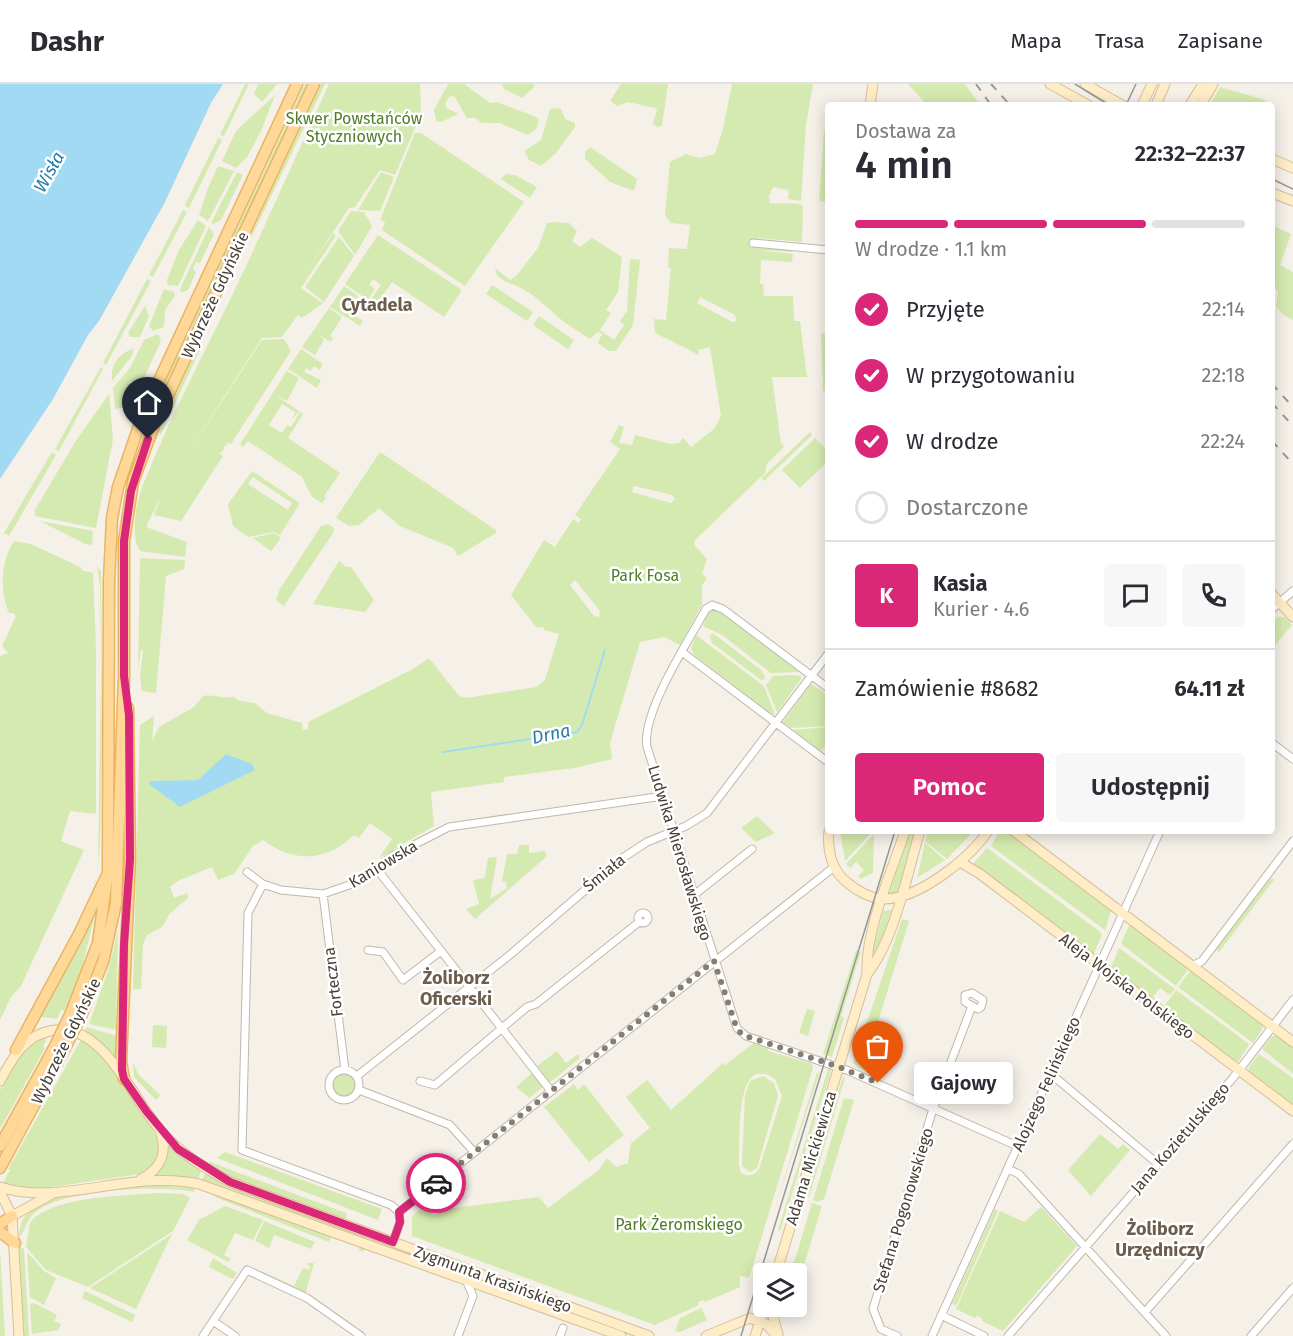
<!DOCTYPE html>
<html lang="pl">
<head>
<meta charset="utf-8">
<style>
  :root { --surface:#fff; --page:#f7f7f7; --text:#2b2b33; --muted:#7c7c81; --line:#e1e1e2; --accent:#db2777 }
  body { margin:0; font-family:"Fira Sans",sans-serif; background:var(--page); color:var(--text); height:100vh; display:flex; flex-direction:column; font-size:22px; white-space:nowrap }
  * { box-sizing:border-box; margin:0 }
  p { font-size:20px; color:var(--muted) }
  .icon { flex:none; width:33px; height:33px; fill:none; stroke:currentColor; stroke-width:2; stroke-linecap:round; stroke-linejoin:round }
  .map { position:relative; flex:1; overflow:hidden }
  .panel { position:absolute; left:825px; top:18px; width:450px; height:732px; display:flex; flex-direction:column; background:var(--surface); border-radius:6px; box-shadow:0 3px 15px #0003 }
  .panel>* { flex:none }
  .buttons { position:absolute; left:753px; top:1179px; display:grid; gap:12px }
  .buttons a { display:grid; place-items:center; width:54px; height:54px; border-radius:6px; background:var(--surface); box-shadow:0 3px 15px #0003; font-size:30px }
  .pin { position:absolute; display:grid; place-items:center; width:51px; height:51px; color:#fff; margin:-62px -26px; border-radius:50% 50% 50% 0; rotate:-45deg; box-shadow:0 0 6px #0007 }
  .pin .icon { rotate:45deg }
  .courier { position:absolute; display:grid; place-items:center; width:60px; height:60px; margin:-30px; border:4px solid #db2777; border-radius:50%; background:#fff; color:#222; box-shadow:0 2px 8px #0007 }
  .bubble { position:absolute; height:42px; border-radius:6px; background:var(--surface); box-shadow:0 3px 15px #0003; font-size:20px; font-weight:600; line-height:42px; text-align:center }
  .summary em { font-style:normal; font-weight:600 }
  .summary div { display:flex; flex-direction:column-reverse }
  .summary { display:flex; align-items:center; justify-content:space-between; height:102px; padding:0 30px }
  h1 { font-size:39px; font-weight:600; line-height:45px }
  .bar { display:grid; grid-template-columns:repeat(4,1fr); gap:9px 6px; align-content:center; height:72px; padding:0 30px }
  .bar i { height:8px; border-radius:4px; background:var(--line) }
  .bar .active { background:var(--accent) }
  .bar p { grid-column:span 4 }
  .line { display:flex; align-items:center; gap:15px; padding:0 30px; border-top:2px solid var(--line) }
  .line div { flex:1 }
  .round { display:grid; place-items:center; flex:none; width:63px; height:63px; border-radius:6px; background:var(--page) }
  ol { padding:0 30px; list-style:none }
  li { display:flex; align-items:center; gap:18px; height:66px }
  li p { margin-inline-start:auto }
  li .icon { padding:6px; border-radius:50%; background:var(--accent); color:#fff; stroke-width:4 }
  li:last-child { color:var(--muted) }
  li i { width:33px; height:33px; border:3px solid var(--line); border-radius:50% }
  .action { display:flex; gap:12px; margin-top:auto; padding:12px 30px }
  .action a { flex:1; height:69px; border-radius:6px; background:var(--accent); color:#fff; font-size:24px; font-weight:600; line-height:69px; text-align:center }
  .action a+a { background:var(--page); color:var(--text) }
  header { display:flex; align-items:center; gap:36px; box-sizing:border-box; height:84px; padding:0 30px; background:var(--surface); border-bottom:2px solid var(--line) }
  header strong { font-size:28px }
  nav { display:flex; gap:33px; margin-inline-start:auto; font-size:21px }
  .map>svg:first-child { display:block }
</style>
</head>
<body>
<header>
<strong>Dashr</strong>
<nav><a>Mapa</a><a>Trasa</a><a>Zapisane</a></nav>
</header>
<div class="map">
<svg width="1293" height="1252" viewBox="0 0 1293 1252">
  <rect width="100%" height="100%" fill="#f5f0e8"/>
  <path fill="#d5eab0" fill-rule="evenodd" d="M245,0H249L224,52L220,51Z
    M258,0H277L262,18L254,10Z
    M305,0H307L143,352L161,307Z
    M321,0H325L250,156L252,148Z
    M329,0H420L421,30L395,91L380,86L355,123L349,124L301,196L334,148L335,153L301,204L323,219L302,234L298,231L282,253L262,254L177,386L262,256L284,255L291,267L231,360L225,358L228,360L223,363L224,366L219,369L223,372L181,437L154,431L161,412L146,443L187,458L185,473L140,467C129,449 137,414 145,396C172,329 208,262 240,195C270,131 299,65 329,0Z
    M448,0H464L490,19L497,18L536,33L539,36L536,45L527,51L500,39H482L475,34H467L454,12L449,13L445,20L447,24L458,30L441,38L436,37L434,26Z
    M502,0H532L535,2L522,14L504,5Z
    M621,0H668L662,42L657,43L653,39L657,26L655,24L628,18L617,22L610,17Z
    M732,0H813L806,41L801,117L788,115L789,106L773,103L769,112L770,119L800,120L803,123L802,158L758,154L756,162L791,166V168L756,166L793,170L792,178L761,176L760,200H763L764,212H793L794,237H800L807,293H772L781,360L785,362L767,380L765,389L694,457L695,462L707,475L702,490L707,494L702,502V521L680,561L664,553L640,558L614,645L610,660L612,675L574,684L504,693V698L431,708L434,742L379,774L392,755L370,739L359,754L354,751C327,778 293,779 263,756L253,762L234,790L218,796L212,783L178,797L170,803L174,814L187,809L188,814L170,829L162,843L147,851L143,860L141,905H133L140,641L154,632L152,657L159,643L194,623L203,612C213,610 221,615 234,613L240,617L255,619L267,629L302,639L303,646L308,645V638L413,585L429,574L459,612L466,614L536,603L545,596L559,550L544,546V543L537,544L511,511L544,456L555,463L573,435L579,439L581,435L575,431L620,365L610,358L619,341L624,343L619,359L632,361L635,351L670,360L679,359L683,354L691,363L714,345L721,332L710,263L698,266L699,271L655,249L654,235L666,236L671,184L668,183L669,164L687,165L690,141L671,139L665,131L670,78L686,70L699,74L715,70L723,45ZM700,213L735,231L737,237L732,238L697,219ZM634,402L672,411L675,415L671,419L632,408ZM575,496L600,527L599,533L594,532L570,501Z
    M908,0H965L980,21H927Z
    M1220,3L1265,16L1266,19L1210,21Z
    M275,11L261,47L247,73L236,84L222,77L236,47Z
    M553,24L561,25L565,35L575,39V43L556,69L541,82L529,76L524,67L541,56L550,25Z
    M824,46H828L825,118L819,117Z
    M415,49H421L524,118L465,202L382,146L385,138L380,136Z
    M218,54L222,56L189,124L185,122L186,119Z
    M590,63L637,95L634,107L610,98L585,75V68Z
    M218,82L234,87L208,137L199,131L208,104Z
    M237,88L243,91L221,136L213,140L211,139Z
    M381,88L394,93L380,127L358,126Z
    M506,90L515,91L537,103L530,114L501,95Z
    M183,126L187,128L153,193L149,191Z
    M351,127L364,128L372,142L355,171L338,147Z
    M198,136L206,142L178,202L168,201L167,196L179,166Z
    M555,138L569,139L577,147L572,157L580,163L592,154L622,173L618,208L606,226L611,229L600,246L614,256L624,241L620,237L627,227L630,175L640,176L633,241L616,267H609L598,259L602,250L598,248L590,255C581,249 571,243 563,237C548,225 536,211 519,203C508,197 497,198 495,184L510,196L516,192L538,164L547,139Z
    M1272,141L1291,150L1280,181L1293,188V236L1283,231L1276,222L1278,208L1272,199Z
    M209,143L214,150L200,179L196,178L193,184L196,188L188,206L183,208L180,207L181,203Z
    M378,151L462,206L444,233L392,198L376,221L370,217L381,201L373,195L369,201L375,205L368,216L345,200Z
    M339,153L354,172L324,218L305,203Z
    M147,195L151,197L106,281L103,279Z
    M492,201L533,228L527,237L486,210Z
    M344,202L358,212L348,227L363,237L360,242L330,223Z
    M164,205L174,208L175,212L165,226L164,243L153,247L149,242Z
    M145,222L149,232L140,253H130L128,249Z
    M329,224L342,233L330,252L333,254L331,258L319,251L324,256L315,271L302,263Z
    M539,232L574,256L568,265L533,241Z
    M158,250L161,257L131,322L115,325L113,304L130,284L144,256Z
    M821,250H828L826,307H823Z
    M199,260L202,261L161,350L158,348Z
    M134,264L132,272L112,297C110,279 119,270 134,264Z
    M301,265L323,280L320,286L314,282L311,287L306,284L304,288L321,296L317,304L288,285Z
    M101,283L103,285L59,367L55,365Z
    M287,287L299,294L287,317L278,313L299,327L292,336L295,328L282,320L269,341L282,349L287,341L291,343L300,328L303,330L288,354L340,389L324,412L326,414L322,419L312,413L302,393L248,357L243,363L240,360Z
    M109,310L113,355L96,444L35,432V426L75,358Z
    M810,348L812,351L764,397L762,394Z
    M815,354L828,367V377L800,404L782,386Z
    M52,368L56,371L9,452L4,449Z
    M380,368L496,446V449L458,472L453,464L400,442L379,424L359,441L349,442L336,434Z
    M252,387L300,419L280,451L274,448L248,453L233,442L228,420ZM253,393L292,419L288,426L248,400Z
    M40,437L93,447L92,461L85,460Z
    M328,440L334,444L333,449L284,522L276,516L280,505L321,442Z
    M274,449L281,454L271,467L253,454Z
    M14,457L31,460L82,484L81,486L93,489L96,565V730L70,727L61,757L84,766L21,902L11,913L0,936V572L8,569L2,562L16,532L13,529H9C0,509 0,477 14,457Z
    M140,474L185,476L184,485L166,492L156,609L142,607L140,592L143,567L141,566L138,584Z
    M339,477L346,483H351L374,516L365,528L313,520Z
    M97,482L101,487C101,561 103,634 101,708C100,747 102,785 89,822L31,929L91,814L98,786L101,580L100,501Z
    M714,525L720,527L800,588L771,589L722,551L703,542L709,527Z
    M1278,533H1285L1292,541L1272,565V539Z
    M714,550L761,586L766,595L761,596L712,559L709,551Z
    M696,551L764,602L775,630H771L694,571L691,564Z
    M791,591L801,592V595L777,628L766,601L773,592Z
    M811,600L826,610L828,642L791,644L783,638Z
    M828,643V658L821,667L793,646Z
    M757,732L775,749L756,758L741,744Z
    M840,747L871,749L845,777Z
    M909,747H917L897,809L889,810Z
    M928,747H974L947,775L925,757Z
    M999,747H1011L1112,824L1105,846L991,762Z
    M874,750L873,789L861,795L858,792L864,786L856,778L850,784L846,780Z
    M925,759L945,776L917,794Z
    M519,761H529V769L545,767L547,772L475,835L466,825L479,820L473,797L485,793L488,774L497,773L490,815L507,804L506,798L502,797L507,770H517Z
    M987,764L1099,847L1102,851L1093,871L972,781Z
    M1271,794L1274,796L1219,868L1216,865Z
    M892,826L877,868L873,867L883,827Z
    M95,831L80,891L64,927L61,926L57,935L41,933Z
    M902,835L909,837L865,980L877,988L875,993L853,979Z
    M1131,838L1190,883L1176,902L1124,862L1121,859Z
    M118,847L116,946L89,940L108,887Z
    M1119,864L1175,905L1170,911L1160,904L1153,913L1163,921L1161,924L1110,886Z
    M856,866L861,868L841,932L844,934L832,973L823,970Z
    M1195,886L1263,938L1262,946L1253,959L1178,903L1189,888Z
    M1176,906L1249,960L1239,977L1233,978L1162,925Z
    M807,925L815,927L808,952L799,949Z
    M153,941L167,942L166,964L152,963Z
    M87,943L116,952L115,977L85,948Z
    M49,950L43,962L45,964L0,1045C0,1034 0,1018 0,1007C7,983 27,959 49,950Z
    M1279,950L1293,960V990L1262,965L1271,953Z
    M82,954L107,977L151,1043C164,1065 162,1077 140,1090L39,1105L3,1099L10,1086L8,1085Z
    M754,959L768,964V967L812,980L813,984L749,1194L740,1192V1203L705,1218L704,1216L698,1218L699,1221L655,1241L412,1152V1132L422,1124L435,1131L440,1126L539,1113L548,1124L599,1086L607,1074L616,1083L628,1079L631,1059L650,1044L626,1013L647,996L671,1026L723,979L725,981ZM756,990H766L775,995L782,1012L759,1085C754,1092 749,1093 741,1089L739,1082C740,1062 736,999 756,990Z
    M557,967L566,979L578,970L580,974L549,999L537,982Z
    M1259,970L1293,994V1024L1248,988L1249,983Z
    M133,978L138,990L160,1011L156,1016L134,993Z
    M829,982L831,987L780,1147L778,1146Z
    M331 1002a13 13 0 1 1 26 0a13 13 0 1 1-26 0Z
    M532,989L543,1003L529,1014L516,1003Z
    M817,989L819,990L772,1134Z
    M763,992L774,999L778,1012L757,1084L750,1088L742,1082L745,1011L750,997Z
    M843,993L845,994L809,1113L807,1112Z
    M574,1000L578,1006L584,1000L624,1051L589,1078L544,1023Z
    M844,1014L854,1016L824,1115L817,1118L813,1116Z
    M1100,1050L1118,1065L1123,1060L1130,1066L1091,1112L1068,1086Z
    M166,1058L201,1087L198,1096L154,1091Z
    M225,1068L382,1125L378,1136L217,1074Z
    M210,1078L346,1129L347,1133L341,1135L240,1097L208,1082Z
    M205,1089L220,1097L369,1153L368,1156L202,1097Z
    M141,1100L195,1104L194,1108C158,1101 67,1105 37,1127C26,1134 27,1146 19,1153C20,1145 20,1137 26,1131C46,1106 110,1105 141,1100Z
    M157,1109L183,1110L190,1114L173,1147L88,1203L46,1186L26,1163L30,1139C50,1112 124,1112 157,1109Z
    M216,1109L365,1163L363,1168L359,1166V1162L331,1152L329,1158L215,1113Z
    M812,1119L822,1122L797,1204L796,1190L791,1189Z
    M225,1122L263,1136L253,1156L235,1149L224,1171L231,1175L228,1178L187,1156L199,1136Z
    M1041,1123L1077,1162L1003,1247L982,1237V1234L977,1232L975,1234L956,1225L1000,1127L1024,1138Z
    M995,1125L998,1127L956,1222L952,1220Z
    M264,1137L315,1158L311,1165L274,1151L269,1164L255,1157Z
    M172,1150L136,1225L90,1204Z
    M19,1162L24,1165L29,1252H24Z
    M0,1167L5,1252H0Z
    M405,1167L639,1252H632L404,1169Z
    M27,1168L44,1187L56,1194L44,1221L30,1213Z
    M213,1174L237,1189L233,1195L209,1183Z
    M306,1179H314L305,1211L260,1190L261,1187L294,1202L303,1184L309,1186L310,1182Z
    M85,1207L135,1231L132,1238L82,1214Z
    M34,1219L57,1231L54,1237L61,1240L58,1246L32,1250L30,1220Z
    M701,1224L707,1236L680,1248L675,1247L680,1234Z"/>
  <path fill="#a3daf3" d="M0,0H223L211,19L165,118L99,237L88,251L53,315L0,395Z
    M226,670L252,680L255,686L180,723L150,701L149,698L154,697L198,696Z"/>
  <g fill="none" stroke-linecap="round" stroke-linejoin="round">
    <path stroke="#a3daf3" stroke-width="2" d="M443,668L577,648L582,641L605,566"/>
    <g stroke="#c1b7aa" stroke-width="9">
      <path id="street" d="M753,159L828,166
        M1272,525L1293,507
        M682,568L828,678
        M828,604L723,525L712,521L706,525C689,556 641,629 647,663L737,944L746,952L849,987L1017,1062
        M1272,659L1293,675
        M376,784L551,1007
        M247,788L263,800L281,806L323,810L358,798L392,772L449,743L663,712
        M263,800L248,829L242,1066L391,1121L399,1128
        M323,810L345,986
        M694,811L752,765
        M638 834a5 5 0 1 1 10 0a5 5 0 1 1-10 0Z
        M368,866L383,868L403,896L441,867
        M1192,882L1202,877L1293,757
        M972,909L983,916L981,923L978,925L965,918V911Z
        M329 1001a15 15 0 1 1 30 0a15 15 0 1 1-30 0Z
        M1051,990L1158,1080
        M357,992L511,870L621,775L647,758L686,742L707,729L828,570
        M420,997L435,1001L527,923L536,920L639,838
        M359,1006L450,1041L474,1068
        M1008,1085L1019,1090L1166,1252
        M399,1128L834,783
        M393,1158L400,1138L399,1128
        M1145,1228L1293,1060
        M941,1231L984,1252
        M213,1237L235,1252
        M203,1252L247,1186L307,1214L361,1252
        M458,1252L473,1212L466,1196
        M560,1252L563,1244
        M897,1252L881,1245L873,1225L932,1028L972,922
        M932,1252L1160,747
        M1008,1252L1233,994L1293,916
        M1251,1252L1293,1204"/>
    </g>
    <g stroke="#d6bf97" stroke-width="11">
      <path id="secondary" d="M1050,0L1088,21
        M1085,0L1122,21
        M870,21L873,0
        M1142,21L1152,0
        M1156,21L1165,0
        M1190,21L1203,0
        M1201,21L1213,0
        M1272,75L1293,84
        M1272,109L1293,117
        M1272,510L1293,533
        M829,747C827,767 832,788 849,800C857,807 871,814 882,815C918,816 969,775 988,747
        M1014,747L1293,958
        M960,778L980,790L1293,1027
        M867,890C895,855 907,790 920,747
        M0,997C13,973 25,950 55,946C104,940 132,1014 160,1046C180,1069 203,1083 230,1098L649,1252
        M141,1095C161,1085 168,1068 160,1047
        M0,1103C61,1123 131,1085 199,1100L621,1252
        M0,1108L12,1132L19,1252
        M12,1132L52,1110
        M776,1190L867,890C865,846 891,790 905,747
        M770,1222L778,1250
        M706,1252L750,1234L766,1240L777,1252
        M755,1252L765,1222"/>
    </g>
    <g stroke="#e8b463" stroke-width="13">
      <path id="primary" d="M70,931L98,859L108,787L109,497L112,434L118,403L142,333L297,0
        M81,932L103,878L116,819L124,592V457L133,398L155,339L314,0
        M16,966L79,850L106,793
        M124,995L121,977L130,775L128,624
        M0,1062L53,966
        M0,1084L65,964
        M0,1140L12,1132
        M0,1148L15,1159"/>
    </g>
    <use href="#street" stroke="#fff" stroke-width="7"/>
    <use href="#secondary" stroke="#ffedc8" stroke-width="9"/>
    <use href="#primary" stroke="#ffd897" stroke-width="10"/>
    <path stroke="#979797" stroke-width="1.5" d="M1075,0L1109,21
      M1126,21L1136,0
      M1272,95L1293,105
      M741,1252L895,747"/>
    <path stroke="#979797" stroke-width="2" stroke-dasharray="8 8" stroke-linecap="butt" d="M976,0L991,21
      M991,0L1010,21
      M1272,300L1293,323
      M1272,319L1293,342
      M1272,357L1293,380"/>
    <g stroke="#e8b463" stroke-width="13" stroke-linecap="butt">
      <path id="primary-bridge" d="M65,964L81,932
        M53,966L70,931"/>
    </g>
    <use href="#primary-bridge" stroke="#ffd897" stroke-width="10"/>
  </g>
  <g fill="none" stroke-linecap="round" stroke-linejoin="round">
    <path stroke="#857e74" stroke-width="6" stroke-dasharray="0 10.8" d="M436,1099L714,877L737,945L743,951L839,983L878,999"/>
    <path stroke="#db2777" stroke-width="8" d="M148,355L131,407L124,457V592L129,631L130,775L124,861L122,986L124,995L147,1028L178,1065L230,1098L393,1158L400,1138L399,1128L436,1099"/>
  </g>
  <g text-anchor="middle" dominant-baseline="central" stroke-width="5" stroke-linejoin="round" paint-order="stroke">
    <g font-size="16" fill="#4f7d27" stroke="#fff">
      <text x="354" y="34">Skwer Powstańców<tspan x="354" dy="18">Styczniowych</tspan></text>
      <text x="645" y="491">Park Fosa</text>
      <text x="679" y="1140">Park Żeromskiego</text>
    </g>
    <g font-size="16" fill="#484036" stroke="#fff">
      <text transform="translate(215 211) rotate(-65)">Wybrzeże Gdyńskie</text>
      <text transform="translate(680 769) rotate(73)">Ludwika Mierosławskiego</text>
      <text transform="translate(383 780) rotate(-31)">Kaniowska</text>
      <text transform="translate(604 789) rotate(-39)">Śmiała</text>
      <text transform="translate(333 898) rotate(-97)">Forteczna</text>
      <text transform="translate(1127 902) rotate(37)">Aleja Wojska Polskiego</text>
      <text transform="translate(66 957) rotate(-64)">Wybrzeże Gdyńskie</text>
      <text transform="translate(1046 1000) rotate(-66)">Alojzego Felińskiego</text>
      <text transform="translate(1180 1054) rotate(-49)">Jana Kozietulskiego</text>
      <text transform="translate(811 1074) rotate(-73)">Adama Mickiewicza</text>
      <text transform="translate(903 1126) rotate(-73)">Stefana Pogonowskiego</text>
      <text transform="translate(493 1195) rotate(20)">Zygmunta Krasińskiego</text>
    </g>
    <g font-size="18" font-style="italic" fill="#287ea8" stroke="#fff">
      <text transform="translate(49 88) rotate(-61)">Wisła</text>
      <text transform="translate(551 650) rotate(-12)">Drna</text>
    </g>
    <g font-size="18" font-weight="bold" fill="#6c5d4d" stroke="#fff">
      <text x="377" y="221">Cytadela</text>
      <text x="456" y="894">Żoliborz<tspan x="456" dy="21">Oficerski</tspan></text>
      <text x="1160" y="1145">Żoliborz<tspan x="1160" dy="21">Urzędniczy</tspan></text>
    </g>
  </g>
</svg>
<div class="buttons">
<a><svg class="icon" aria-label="layers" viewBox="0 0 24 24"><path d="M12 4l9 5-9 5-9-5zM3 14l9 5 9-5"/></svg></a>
</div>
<div class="pin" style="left:878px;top:999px;background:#ea580c"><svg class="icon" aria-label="bag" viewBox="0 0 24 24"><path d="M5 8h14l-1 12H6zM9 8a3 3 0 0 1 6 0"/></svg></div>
<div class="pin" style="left:148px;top:355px;background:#1f2937"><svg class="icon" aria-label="home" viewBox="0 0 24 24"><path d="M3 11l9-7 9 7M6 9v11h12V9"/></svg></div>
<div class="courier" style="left:436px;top:1099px"><svg class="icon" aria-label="car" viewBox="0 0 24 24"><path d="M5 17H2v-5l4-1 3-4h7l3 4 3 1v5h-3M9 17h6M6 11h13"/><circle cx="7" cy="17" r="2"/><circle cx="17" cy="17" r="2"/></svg></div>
<div class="bubble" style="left:914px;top:978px;width:99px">Gajowy</div>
<section class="panel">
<div class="summary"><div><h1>4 min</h1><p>Dostawa za</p></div><em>22:32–22:37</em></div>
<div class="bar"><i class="active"></i><i class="active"></i><i class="active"></i><i></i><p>W drodze · 1.1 km</p></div>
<ol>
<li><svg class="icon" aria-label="check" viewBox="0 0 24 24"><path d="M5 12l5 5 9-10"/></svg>Przyjęte<p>22:14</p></li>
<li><svg class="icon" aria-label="check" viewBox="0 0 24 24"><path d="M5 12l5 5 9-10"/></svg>W przygotowaniu<p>22:18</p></li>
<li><svg class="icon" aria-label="check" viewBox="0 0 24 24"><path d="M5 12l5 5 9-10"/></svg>W drodze<p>22:24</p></li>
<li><i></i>Dostarczone</li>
</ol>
<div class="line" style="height:108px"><b class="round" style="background:var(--accent);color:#fff">K</b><div><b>Kasia</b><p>Kurier · 4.6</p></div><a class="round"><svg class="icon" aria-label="chat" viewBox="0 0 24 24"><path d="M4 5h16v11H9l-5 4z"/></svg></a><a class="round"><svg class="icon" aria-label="phone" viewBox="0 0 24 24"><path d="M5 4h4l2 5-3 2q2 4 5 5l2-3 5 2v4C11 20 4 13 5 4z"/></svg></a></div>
<div class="line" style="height:78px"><div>Zamówienie #8682</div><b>64.11 zł</b></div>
<div class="action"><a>Pomoc</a><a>Udostępnij</a></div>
</section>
</div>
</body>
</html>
